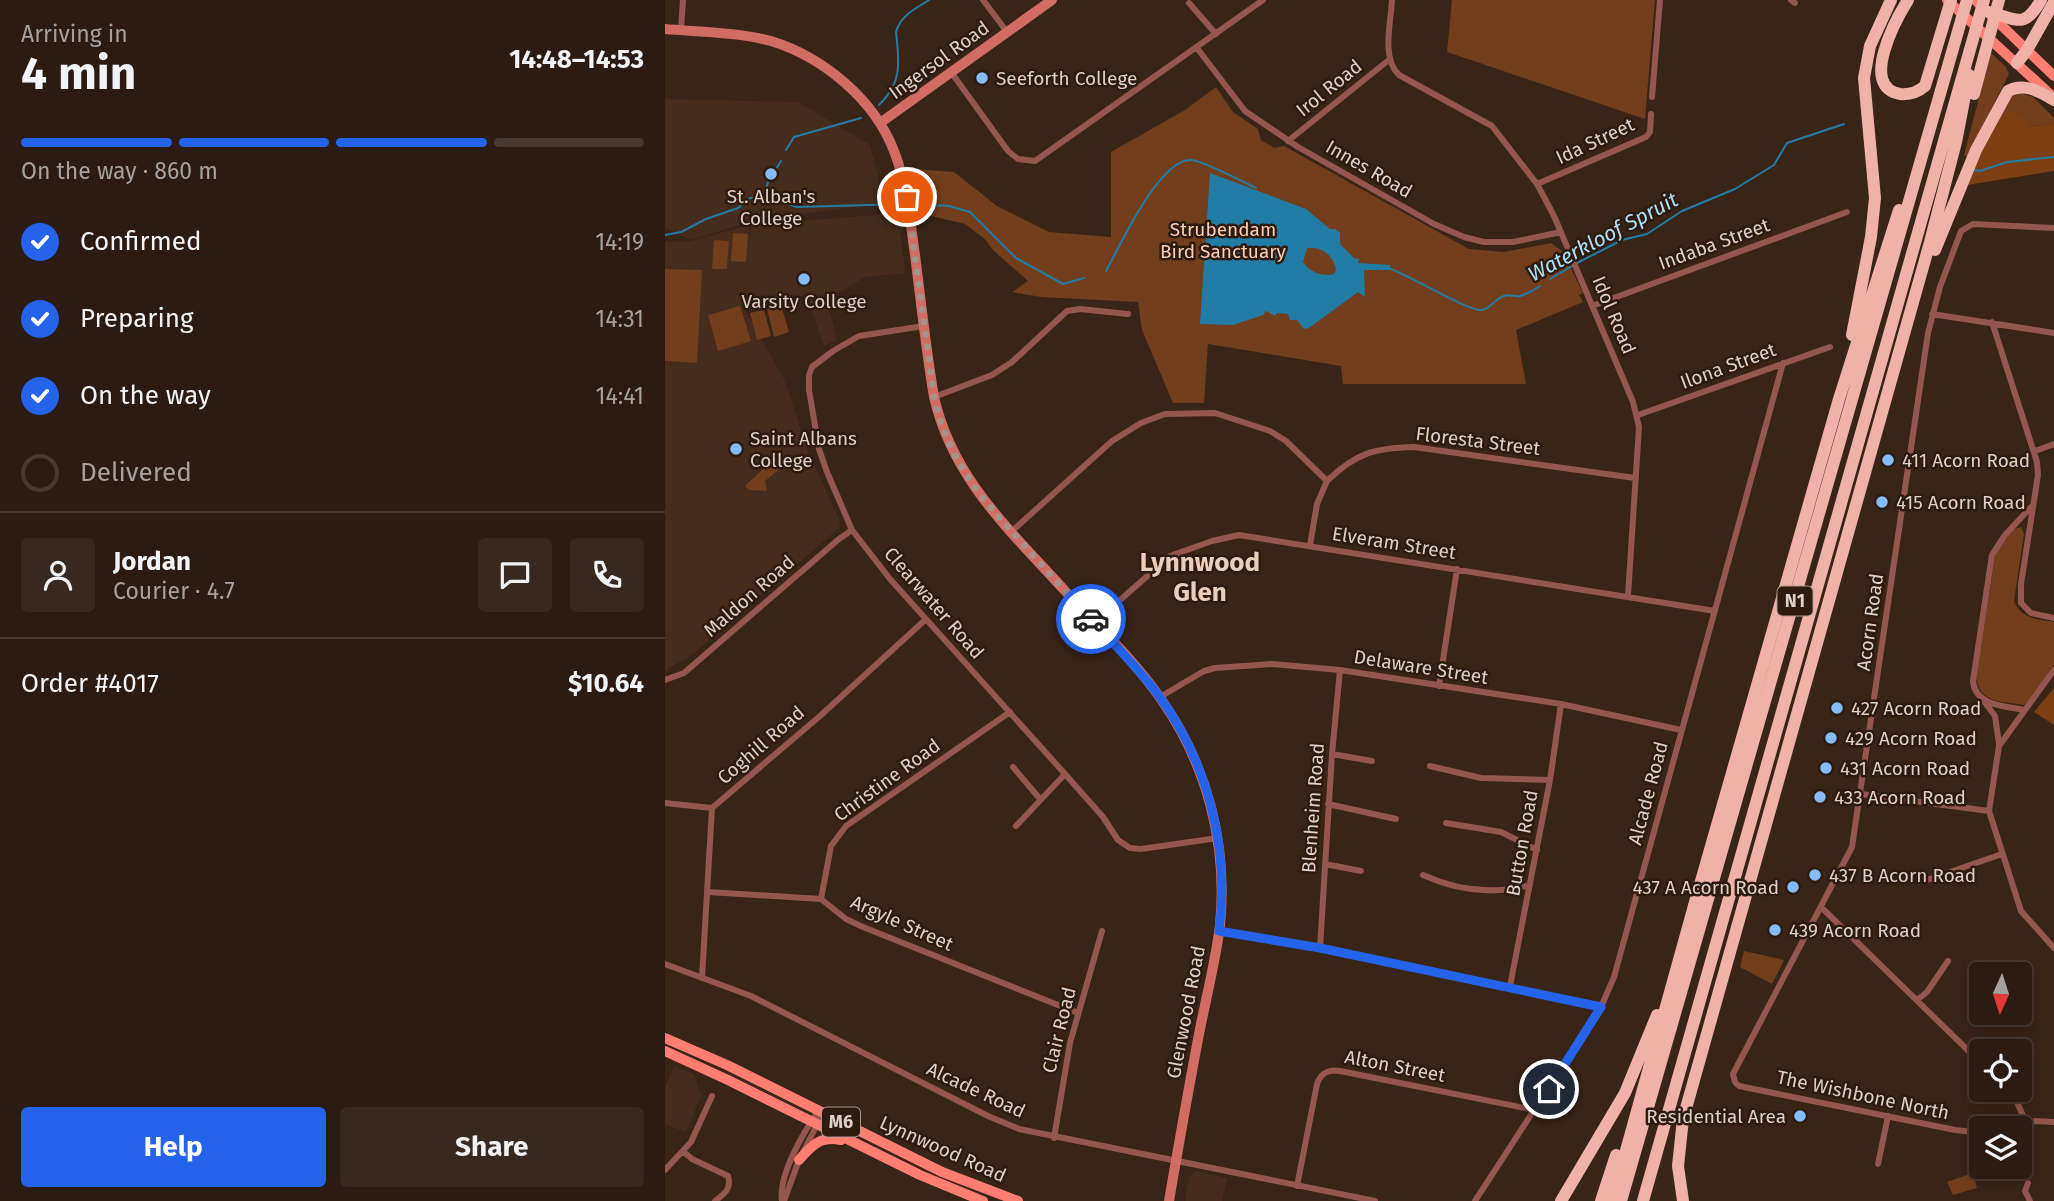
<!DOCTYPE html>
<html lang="en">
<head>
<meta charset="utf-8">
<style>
  :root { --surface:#2b1b12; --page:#372820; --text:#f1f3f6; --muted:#a6a19f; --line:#473932; --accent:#2563eb }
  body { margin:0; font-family:"Fira Sans",sans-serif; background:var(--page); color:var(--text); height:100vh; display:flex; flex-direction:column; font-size:26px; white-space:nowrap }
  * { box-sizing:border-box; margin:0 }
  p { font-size:23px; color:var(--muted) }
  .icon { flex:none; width:38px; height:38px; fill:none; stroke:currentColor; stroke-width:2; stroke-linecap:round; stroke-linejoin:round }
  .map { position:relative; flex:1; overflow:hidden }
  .side { display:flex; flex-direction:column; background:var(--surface); width:665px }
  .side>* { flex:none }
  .needle { width:46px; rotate:183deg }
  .fabs { position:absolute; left:1304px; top:962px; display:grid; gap:14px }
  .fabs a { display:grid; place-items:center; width:63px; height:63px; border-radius:7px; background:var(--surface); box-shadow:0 4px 18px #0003,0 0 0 2px var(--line); font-size:35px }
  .pin { position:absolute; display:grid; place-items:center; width:60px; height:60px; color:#fff; margin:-30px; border:4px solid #fff; border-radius:50%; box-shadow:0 2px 7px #0007 }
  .courier { position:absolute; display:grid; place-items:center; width:70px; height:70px; margin:-35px; border:5px solid #2563eb; border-radius:50%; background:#fff; color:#222; box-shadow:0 2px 9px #0007 }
  .headline em { font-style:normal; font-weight:700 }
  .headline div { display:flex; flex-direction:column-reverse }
  .headline { display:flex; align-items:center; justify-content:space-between; height:119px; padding:0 21px }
  h1 { font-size:46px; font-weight:700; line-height:52px }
  .bar { display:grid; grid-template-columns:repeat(4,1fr); gap:10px 7px; align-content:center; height:84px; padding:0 21px }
  .bar i { height:9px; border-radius:5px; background:var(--line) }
  .bar .current { background:var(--accent) }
  .bar p { grid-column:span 4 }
  .line { display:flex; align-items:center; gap:18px; padding:0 21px; border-top:2px solid var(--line) }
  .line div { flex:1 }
  .round { display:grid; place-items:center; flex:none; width:74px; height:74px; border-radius:7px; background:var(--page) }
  ol { padding:0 21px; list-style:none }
  li { display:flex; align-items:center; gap:21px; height:77px }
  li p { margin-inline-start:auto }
  li .icon { padding:7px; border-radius:50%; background:var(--accent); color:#fff; stroke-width:4 }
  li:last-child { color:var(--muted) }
  li i { width:38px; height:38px; border:4px solid var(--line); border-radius:50% }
  .primary-button { display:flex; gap:14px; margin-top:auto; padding:14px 21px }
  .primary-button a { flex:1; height:80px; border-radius:7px; background:var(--accent); color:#fff; font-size:28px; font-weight:700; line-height:80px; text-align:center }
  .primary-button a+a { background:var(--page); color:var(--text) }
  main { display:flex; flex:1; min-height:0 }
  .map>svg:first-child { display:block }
</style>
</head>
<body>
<main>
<section class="side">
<div class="headline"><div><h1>4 min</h1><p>Arriving in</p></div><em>14:48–14:53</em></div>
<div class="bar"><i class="current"></i><i class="current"></i><i class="current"></i><i></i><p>On the way · 860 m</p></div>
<ol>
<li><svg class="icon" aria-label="check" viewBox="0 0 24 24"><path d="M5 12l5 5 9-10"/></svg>Confirmed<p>14:19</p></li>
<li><svg class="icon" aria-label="check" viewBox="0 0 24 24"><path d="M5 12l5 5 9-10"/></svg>Preparing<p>14:31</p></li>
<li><svg class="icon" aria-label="check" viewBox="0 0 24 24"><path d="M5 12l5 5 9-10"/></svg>On the way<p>14:41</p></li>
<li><i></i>Delivered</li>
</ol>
<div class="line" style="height:126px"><a class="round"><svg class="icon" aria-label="person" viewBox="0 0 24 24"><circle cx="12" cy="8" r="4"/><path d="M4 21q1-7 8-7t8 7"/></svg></a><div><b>Jordan</b><p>Courier · 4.7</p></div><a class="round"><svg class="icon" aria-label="chat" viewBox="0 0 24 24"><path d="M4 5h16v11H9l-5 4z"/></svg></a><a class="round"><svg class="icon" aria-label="phone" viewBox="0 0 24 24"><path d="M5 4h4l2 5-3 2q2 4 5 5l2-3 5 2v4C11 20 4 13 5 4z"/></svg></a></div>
<div class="line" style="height:91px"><div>Order #4017</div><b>$10.64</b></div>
<div class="primary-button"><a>Help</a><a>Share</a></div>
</section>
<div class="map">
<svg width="1389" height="1201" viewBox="0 0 1389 1201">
  <rect width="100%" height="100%" fill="#392418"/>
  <path fill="#462c1d" d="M0,99L133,102L205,145L220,203L91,220L26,240L0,228Z
    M236,213L239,230L235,234L241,273L200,277L162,300L172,340L159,346L141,295L84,306L82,296L81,311L119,379L143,451L175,521L174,528L27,655L0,671V242L26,241L84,225V250L86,225Z
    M9,1066L29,1074L36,1096L21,1132L0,1124V1088Z
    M531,1171L562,1178L557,1201H520L524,1177Z"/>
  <path fill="#723e1c" d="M787,0H990L980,119L782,52Z
    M1326,53L1341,67L1344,74L1302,157L1299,155Z
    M551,87L568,112L593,129L596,140L609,148L619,146L804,249L839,252L886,243L898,252L918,293L914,295L918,302L851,330L861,384H678L676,366L543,344L539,403H508L477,330L473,302L376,297L347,292L363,281L328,250L320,239L300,224L258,214L249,169L289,172L332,206L384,232L446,237V152L520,110Z
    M1352,92L1368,97L1389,118V124L1366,126L1332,117L1342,98Z
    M68,233L83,234L81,262L66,261Z
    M49,240L64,241L62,269H47Z
    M0,269L37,270L32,363L0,361Z
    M116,305L124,332L109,337L102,309Z
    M75,306L86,341L53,351L43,315Z
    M99,310L106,336L92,340L85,313Z
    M111,454L118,462V466L100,481L102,491L84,490L80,486L109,459L108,457Z
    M1356,527L1359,534L1349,601C1356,619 1372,619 1389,622V664L1365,700L1359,705C1337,701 1316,704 1311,678L1331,551L1347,530Z
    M1079,951L1119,960L1107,984L1075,967Z
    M1308,1173L1312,1188L1288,1195L1282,1182Z"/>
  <path fill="#7d3e11" d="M1350,111L1366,126L1389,124V171L1302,185L1332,117Z
    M1389,688V725L1369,712Z"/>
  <path fill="#227da6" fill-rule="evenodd" d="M545,173L641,209L665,229H670L675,233V244L690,259L694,258L693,263L725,265V270H699L700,297L693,292L644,328L639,329L632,320H625L623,314L612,313L610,316L601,311L598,315L568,325L535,324ZM642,248C657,246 669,256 671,270L669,274C658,277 644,272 638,262Z"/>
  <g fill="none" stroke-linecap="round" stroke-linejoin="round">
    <path stroke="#227da6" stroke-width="2" d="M214,105C238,82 234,62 231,32C236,15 250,9 264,0
      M121,150L129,137L196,118
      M1308,170L1315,171L1342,162L1389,157
      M99,197L103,182L116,161
      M245,204L284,206L305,212L351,258L398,284L419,278
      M0,235L16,232L41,219L73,208L85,198L99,197L132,207L240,204
      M912,263L957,240L982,234L1017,211L1070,189L1109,165L1122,143L1179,124
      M723,268C743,274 804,312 817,310C825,309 831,298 839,296C845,294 850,297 855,296C862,294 869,290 875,286
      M441,271C455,246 495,157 527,160C537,161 579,182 591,188
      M885,279L907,266"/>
    <path stroke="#95564f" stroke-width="6" d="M318,0L342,32
      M727,0C726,22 716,58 734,75L827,126L872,184L889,216L968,402L974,427L963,596
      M1126,0L1130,3
      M524,3L551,34
      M16,30L18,0
      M532,48L580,111L633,147L769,224L799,237L819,242H848L896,232
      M286,72L343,151L353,159L370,161L598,0
      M987,97L995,0
      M623,141L725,59
      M872,184L981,137L985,132L986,114
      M927,306L1182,212
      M1267,314L1389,333
      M1327,322L1372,462L1373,475L1356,584V603L1366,613L1389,618
      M259,326L194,336L168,351L147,367L144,375V390L154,449L162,472L187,530L225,579L400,774L438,817L453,840L465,848L476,849L553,838
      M269,397L327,375L347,362L402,311L415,309L463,314
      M973,415L1165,347
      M1370,451L1389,444
      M346,532L447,441L476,423L500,414L550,413L605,431L621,441L662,481C691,453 709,448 749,447L970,478
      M645,545L652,504L662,481
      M429,623L505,556L547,541L574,535L1050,611
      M1389,670L1334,746L1324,811L1356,911L1389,948
      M0,680L19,673L174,539L187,530
      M774,686L792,569
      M495,697L539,671L550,668L607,664L675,670L896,704L1016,730
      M1318,700L1330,716L1334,744
      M1360,710C1340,706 1310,706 1308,681L1327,555L1340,535L1367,506
      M667,754L707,761
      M765,766L816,778L885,780
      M348,767L375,799
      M1196,794L1324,811
      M0,803L47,808
      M663,804L731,819
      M781,823L836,832L872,850
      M351,826L400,774
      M660,864L696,871
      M758,875C793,891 828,895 865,885
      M1259,881L1337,854
      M43,892L156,899L181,919L198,927L413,1013
      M156,899L166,846L181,826L345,712
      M1156,907L1316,1063
      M554,931L655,948L936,1007
      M655,948L667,754L675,670
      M0,964L86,996L323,1116L354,1129L710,1201
      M37,978L47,808L155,716L260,620
      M845,986L885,780L896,704
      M1252,1000L1262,992L1283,961
      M1344,1090L1352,1102L1361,1123
      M1344,1129L1370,1121L1389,1122
      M1316,1133L1290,1130L1074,1086L1070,1082L1068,1074L1187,847L1263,333L1275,287L1296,231L1308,224L1389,228
      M389,1138L405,1043L437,931
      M19,1152L27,1159L63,1176C67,1189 59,1194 50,1201
      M1213,1164L1223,1116
      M0,1170L26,1142L47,1096
      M1363,1183L1360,1191L1365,1201
      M632,1186L652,1084C656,1073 663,1069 675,1071L870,1110
      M117,1201C113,1175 139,1132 153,1111
      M119,1201L134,1160L158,1113
      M810,1201L936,1007L949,977L1118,363"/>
    <path stroke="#d16c63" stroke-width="10" d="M0,29C34,32 72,32 106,41C158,57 209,99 229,151C242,184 245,220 250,255C256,302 261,350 269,397C288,480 346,531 401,592C433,626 469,660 496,699C542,765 563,844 555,925C551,959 542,994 535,1029C524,1086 514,1143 504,1201
      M215,123L387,0"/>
    <path stroke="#ff7d71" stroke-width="10" d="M1282,0L1386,95
      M1310,0L1389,76
      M0,1038L62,1065L277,1172L353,1201
      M0,1051L63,1080L255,1175L318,1201
      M134,1160C147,1145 155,1136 176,1140"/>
    <path stroke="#f0b1a9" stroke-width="12" d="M1243,0C1231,19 1194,87 1235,94C1245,95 1253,92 1260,86L1286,0
      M1324,12C1352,19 1359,30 1376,0
      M1352,63L1362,50L1389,2
      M1309,94L1334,0
      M1270,250L1311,150L1343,91C1359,82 1375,92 1389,100
      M1187,335L1206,237L1210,198L1199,78L1205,46L1226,0
      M896,1201L960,1093L992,1015
      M936,1201L951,1155
      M947,1201L1030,902L1174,399L1234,210
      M956,1201L1302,0
      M978,1201L1319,0
      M1018,1201L1013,1166L1018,1119L1265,242L1291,142L1304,75"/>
  </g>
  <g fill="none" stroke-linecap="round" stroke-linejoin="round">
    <path stroke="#a4948b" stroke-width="7" stroke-dasharray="0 12.6" d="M242,197L269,397C283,460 315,497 357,543C380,569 403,594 426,619"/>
    <path stroke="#2563eb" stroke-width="9" d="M426,619C449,644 474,669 494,696C543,763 565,849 554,931L655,948L936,1007L884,1089"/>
  </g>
  <g fill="#84bcfb" stroke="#2e1b0f" stroke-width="2.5">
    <circle cx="317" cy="78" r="7"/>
    <circle cx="106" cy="174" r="7"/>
    <circle cx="139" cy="279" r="7"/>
    <circle cx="71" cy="449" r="7"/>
    <circle cx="1223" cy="460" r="7"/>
    <circle cx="1217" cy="502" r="7"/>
    <circle cx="1172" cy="708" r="7"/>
    <circle cx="1166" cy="738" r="7"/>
    <circle cx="1161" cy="768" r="7"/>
    <circle cx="1155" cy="797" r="7"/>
    <circle cx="1150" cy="875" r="7"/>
    <circle cx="1128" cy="887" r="7"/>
    <circle cx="1110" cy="930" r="7"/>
    <circle cx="1135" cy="1116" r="7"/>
  </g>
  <g text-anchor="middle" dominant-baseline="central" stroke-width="5" stroke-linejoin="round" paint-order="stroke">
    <g fill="#2e1b0f" stroke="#a99a91" stroke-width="2">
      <rect x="1112.5" y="586.5" width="35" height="29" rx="5"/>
      <rect x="157" y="1107.5" width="38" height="29" rx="5"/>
    </g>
    <g font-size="18" font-weight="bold" fill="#ded0c9">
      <text x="1130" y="601">N1</text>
      <text x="176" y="1122">M6</text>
    </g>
    <g font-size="19" fill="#ded0c9" stroke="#2e1b0f">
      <text transform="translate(274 60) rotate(-36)">Ingersol Road</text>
      <text transform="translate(664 88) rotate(-39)">Irol Road</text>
      <text transform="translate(930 141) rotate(-25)">Ida Street</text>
      <text transform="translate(704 169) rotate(30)">Innes Road</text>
      <text transform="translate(1049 244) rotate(-20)">Indaba Street</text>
      <text transform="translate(949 315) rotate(67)">Idol Road</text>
      <text transform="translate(1063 366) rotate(-20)">Ilona Street</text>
      <text transform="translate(813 441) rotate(7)">Floresta Street</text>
      <text transform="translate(729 543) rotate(9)">Elveram Street</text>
      <text transform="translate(84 596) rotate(-41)">Maldon Road</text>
      <text transform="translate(269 603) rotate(49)">Clearwater Road</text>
      <text transform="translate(1205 622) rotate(-82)">Acorn Road</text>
      <text transform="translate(756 667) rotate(9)">Delaware Street</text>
      <text transform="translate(96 745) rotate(-41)">Coghill Road</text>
      <text transform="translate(222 780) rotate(-36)">Christine Road</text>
      <text transform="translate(983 793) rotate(-75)">Alcade Road</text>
      <text transform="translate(648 808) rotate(-86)">Blenheim Road</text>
      <text transform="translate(857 843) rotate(-80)">Button Road</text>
      <text transform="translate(237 923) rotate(24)">Argyle Street</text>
      <text transform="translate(521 1012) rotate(-79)">Glenwood Road</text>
      <text transform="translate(394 1030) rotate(-76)">Clair Road</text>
      <text transform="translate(730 1066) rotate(11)">Alton Street</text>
      <text transform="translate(311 1090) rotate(25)">Alcade Road</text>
      <text transform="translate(1198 1095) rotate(12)">The Wishbone North</text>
      <text transform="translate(278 1149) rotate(24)">Lynnwood Road</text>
    </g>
    <g font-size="19" fill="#ded0c9" stroke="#2e1b0f" text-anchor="start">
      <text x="331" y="78">Seeforth College</text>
      <text x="106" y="196" text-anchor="middle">St. Alban's<tspan x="106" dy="22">College</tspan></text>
      <text x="139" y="301" text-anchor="middle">Varsity College</text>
      <text x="85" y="438">Saint Albans<tspan x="85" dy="22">College</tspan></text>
      <text x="1237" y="460">411 Acorn Road</text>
      <text x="1231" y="502">415 Acorn Road</text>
      <text x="1186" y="708">427 Acorn Road</text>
      <text x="1180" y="738">429 Acorn Road</text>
      <text x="1175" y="768">431 Acorn Road</text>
      <text x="1169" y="797">433 Acorn Road</text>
      <text x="1164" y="875">437 B Acorn Road</text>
      <text x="1114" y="887" text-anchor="end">437 A Acorn Road</text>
      <text x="1124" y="930">439 Acorn Road</text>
      <text x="1121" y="1116" text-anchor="end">Residential Area</text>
    </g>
    <g font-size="19" fill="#fbcdb2" stroke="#2e1b0f">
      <text x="558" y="229">Strubendam<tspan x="558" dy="22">Bird Sanctuary</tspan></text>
    </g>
    <g font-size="21" font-style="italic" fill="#aedffb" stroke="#2e1b0f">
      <text transform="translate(938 237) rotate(-28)">Waterkloof Spruit</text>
    </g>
    <g font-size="26" font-weight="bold" fill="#e9cebe" stroke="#2e1b0f">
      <text x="535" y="562">Lynnwood<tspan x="535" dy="30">Glen</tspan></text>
    </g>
  </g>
</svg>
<div class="fabs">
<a><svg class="needle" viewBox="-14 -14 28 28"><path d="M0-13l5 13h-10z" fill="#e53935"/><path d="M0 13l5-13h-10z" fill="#a6a19f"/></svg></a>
<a><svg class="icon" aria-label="locate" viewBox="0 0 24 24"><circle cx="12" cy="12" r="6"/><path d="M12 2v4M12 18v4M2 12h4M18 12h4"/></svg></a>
<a><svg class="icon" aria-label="layers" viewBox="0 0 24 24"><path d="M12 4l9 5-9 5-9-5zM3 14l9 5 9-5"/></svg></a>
</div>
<div class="pin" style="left:242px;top:197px;background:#ea580c"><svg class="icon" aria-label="bag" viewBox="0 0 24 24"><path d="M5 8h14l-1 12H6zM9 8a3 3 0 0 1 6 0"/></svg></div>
<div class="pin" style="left:884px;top:1089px;background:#1f2937"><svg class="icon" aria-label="home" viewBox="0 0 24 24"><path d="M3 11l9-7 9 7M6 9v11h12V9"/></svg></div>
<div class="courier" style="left:426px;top:619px"><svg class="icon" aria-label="car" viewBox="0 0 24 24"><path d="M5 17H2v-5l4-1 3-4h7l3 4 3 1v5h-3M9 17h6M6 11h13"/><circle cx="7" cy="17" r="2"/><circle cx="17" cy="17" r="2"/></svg></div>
</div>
</main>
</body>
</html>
